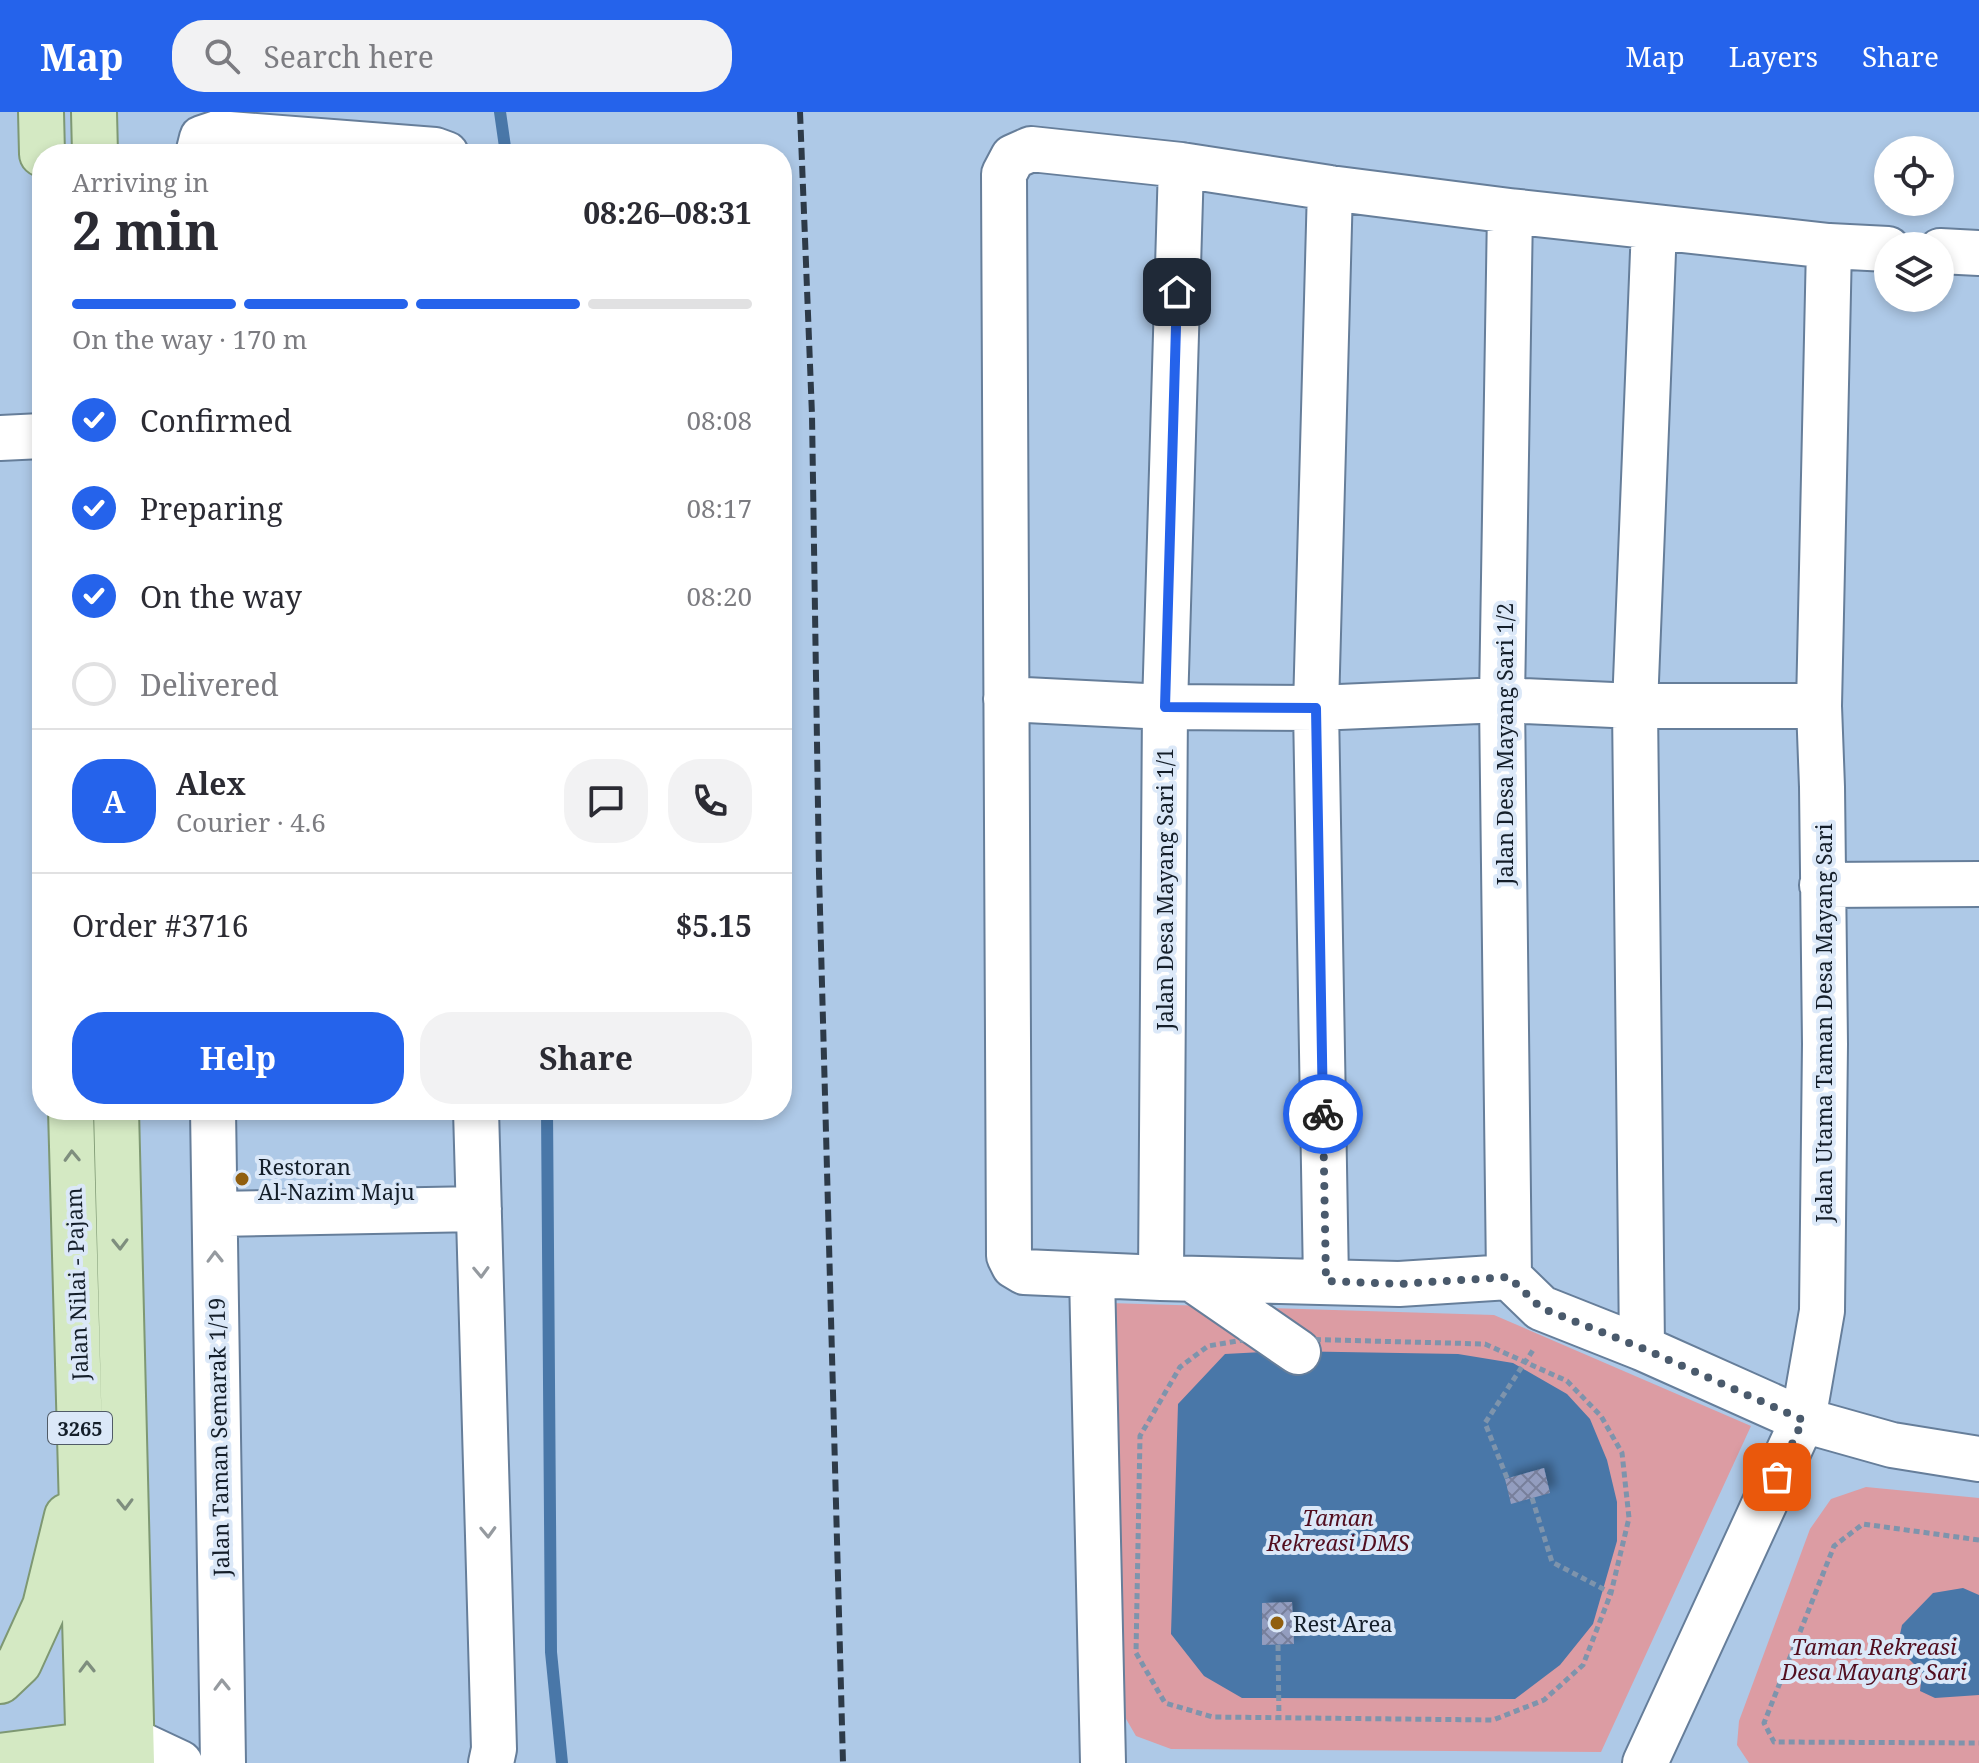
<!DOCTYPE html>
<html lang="en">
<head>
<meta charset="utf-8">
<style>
  :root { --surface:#fff; --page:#f2f2f3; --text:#2b2b33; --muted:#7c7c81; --line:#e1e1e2; --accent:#2563eb }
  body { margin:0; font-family:"Noto Serif",serif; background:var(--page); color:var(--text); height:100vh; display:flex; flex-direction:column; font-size:30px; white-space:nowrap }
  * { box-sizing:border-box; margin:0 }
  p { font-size:26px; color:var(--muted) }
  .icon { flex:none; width:44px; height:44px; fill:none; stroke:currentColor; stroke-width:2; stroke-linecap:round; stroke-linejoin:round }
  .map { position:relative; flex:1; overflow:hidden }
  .details { position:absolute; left:32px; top:32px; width:760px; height:976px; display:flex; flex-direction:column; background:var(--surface); border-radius:32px; box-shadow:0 4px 12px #0003 }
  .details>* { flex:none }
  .controls { position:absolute; left:1874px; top:24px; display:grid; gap:16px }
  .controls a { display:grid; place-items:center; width:80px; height:80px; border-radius:50%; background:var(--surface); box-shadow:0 4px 12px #0003; font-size:40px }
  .pin { position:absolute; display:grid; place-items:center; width:68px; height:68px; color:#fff; margin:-34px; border-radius:16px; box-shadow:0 4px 12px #0006 }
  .courier { position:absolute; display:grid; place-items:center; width:80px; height:80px; margin:-40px; border:6px solid #2563eb; border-radius:50%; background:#fff; color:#222; box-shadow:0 2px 10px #0007 }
  .headline em { font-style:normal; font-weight:700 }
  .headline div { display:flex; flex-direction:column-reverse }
  .headline { display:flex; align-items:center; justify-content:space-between; height:136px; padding:0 40px }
  h1 { font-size:52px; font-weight:700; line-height:60px }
  .bar { display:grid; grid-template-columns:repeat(4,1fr); gap:12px 8px; align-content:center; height:96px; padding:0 40px }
  .bar i { height:10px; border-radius:6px; background:var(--line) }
  .bar .on { background:var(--accent) }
  .bar p { grid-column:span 4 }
  .line { display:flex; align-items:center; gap:20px; padding:0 40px; border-top:2px solid var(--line) }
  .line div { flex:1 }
  .round { display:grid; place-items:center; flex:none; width:84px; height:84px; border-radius:32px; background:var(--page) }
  ol { padding:0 40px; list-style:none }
  li { display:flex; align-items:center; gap:24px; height:88px }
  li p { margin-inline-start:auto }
  li .icon { padding:8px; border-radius:50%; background:var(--accent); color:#fff; stroke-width:4 }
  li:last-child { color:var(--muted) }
  li i { width:44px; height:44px; border:4px solid var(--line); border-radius:50% }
  .primary-button { display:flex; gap:16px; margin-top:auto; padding:16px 40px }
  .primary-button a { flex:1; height:92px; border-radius:32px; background:var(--accent); color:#fff; font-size:32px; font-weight:700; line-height:92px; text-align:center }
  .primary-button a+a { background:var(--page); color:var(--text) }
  header { display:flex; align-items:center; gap:48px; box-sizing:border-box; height:112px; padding:0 40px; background:var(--accent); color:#fff }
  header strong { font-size:38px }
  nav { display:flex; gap:44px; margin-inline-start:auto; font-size:28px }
  .search { width:560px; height:72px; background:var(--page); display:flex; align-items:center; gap:20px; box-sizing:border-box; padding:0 28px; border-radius:32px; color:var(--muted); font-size:30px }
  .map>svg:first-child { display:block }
</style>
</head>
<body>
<header>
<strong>Map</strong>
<div class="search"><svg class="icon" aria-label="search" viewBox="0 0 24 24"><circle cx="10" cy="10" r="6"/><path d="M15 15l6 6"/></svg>Search here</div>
<nav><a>Map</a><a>Layers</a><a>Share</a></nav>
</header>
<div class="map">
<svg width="1979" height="1651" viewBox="0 0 1979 1651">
  <defs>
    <pattern id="building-cross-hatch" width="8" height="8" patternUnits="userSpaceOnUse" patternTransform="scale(2)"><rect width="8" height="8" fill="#939dbf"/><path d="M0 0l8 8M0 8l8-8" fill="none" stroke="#777f9b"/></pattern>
    <filter id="shadow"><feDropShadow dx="7" dy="-7" stdDeviation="4" flood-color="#0004"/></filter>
  </defs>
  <rect width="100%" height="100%" fill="#aec9e7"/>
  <path fill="#dc9ca3" d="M1110,1191L1494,1203L1751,1314L1601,1640L1171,1637L1136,1624L1115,1588Z
    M1866,1375L1979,1386V1651H1749L1737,1633L1739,1609L1810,1417L1831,1387Z"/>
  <path fill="#4977a8" d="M1283,1239L1458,1242L1513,1251L1567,1282L1590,1307L1607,1348L1617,1390V1429L1593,1512L1560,1553L1515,1587L1242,1586L1204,1564L1171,1522L1178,1292L1225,1242Z
    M1963,1476L1979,1483V1583L1935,1586L1920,1579L1922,1560L1908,1546L1899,1527L1902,1513L1933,1481Z"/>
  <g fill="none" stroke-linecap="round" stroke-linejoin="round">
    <path stroke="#4977a8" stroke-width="12" d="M500,0L506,42
      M547,998L551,1540L562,1651"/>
  </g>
  <path fill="url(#building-cross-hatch)" filter="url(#shadow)" d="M1544,1356L1550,1381L1511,1392L1505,1367Z
    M1292,1490L1294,1532L1262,1533V1491Z"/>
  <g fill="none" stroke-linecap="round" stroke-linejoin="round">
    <g stroke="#667e9a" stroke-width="48">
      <path id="minor" d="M198,42L202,26L217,21L435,38L446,42
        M1888,137L1829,134L1510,99L1330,76L1181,53L1031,37L1013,45L1004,62L1009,1144L1014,1154L1024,1160L1161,1166L1399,1172L1509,1165L1541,1196L1642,1236L1803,1308L1892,1333L1979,1347
        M1940,139L1979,141
        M0,326L42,324
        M1006,587L1165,595L1316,596L1502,588L1635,594H1819
        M1822,773L1979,772
        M213,998L223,1651
        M476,998L494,1637L491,1651
        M215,1102L479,1097
        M1092,1163L1103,1651
        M1509,1165L1502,588L1510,99
        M1161,1166L1165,595L1181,53
        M1192,1167L1298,1240
        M1326,1169L1316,596L1330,76
        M1642,1236L1635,594L1654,115
        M131,1628L180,1651
        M1645,1651L1803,1308L1822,1199L1825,932L1822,675L1819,594L1829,134"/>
    </g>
    <g stroke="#7e9873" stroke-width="48">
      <path id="major" d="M41,0L42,42
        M94,0L95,42
        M71,998L89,1651
        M116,998L132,1651
        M0,1569L19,1551L45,1494L67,1404
        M0,1644L117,1629"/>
    </g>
    <path stroke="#7e94ac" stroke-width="5" stroke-dasharray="6 4" stroke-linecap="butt" d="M1255,1226L1485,1232L1567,1269L1601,1304L1622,1341L1629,1406L1611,1481L1583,1553L1544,1588L1493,1608L1213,1605L1165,1591L1136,1541L1140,1324L1180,1255L1208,1234Z
      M1507,1366L1485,1311L1533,1238
      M1532,1386L1552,1450L1611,1481
      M1979,1428L1863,1412L1834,1434L1764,1611L1774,1630L1979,1631
      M1278,1533L1279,1608"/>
    <use href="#minor" stroke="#fff" stroke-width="44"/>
    <use href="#major" stroke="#d4e9c3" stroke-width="44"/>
    <path stroke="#2d3a48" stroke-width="6" stroke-dasharray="12 6" stroke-linecap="butt" d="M800,0L812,303L819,761L843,1651"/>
  </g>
  <defs><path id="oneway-chevron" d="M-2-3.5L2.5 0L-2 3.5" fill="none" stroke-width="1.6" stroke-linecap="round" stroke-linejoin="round" transform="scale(2)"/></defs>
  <g stroke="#7e8e7e">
    <use href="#oneway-chevron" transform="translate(72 1044) rotate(-92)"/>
    <use href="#oneway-chevron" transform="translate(120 1132) rotate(89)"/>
    <use href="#oneway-chevron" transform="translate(125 1392) rotate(89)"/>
    <use href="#oneway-chevron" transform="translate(87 1555) rotate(-91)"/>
  </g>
  <g stroke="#959a9f">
    <use href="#oneway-chevron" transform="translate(215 1145) rotate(-91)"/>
    <use href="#oneway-chevron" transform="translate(481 1160) rotate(88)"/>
    <use href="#oneway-chevron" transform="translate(488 1420) rotate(88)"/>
    <use href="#oneway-chevron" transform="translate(222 1573) rotate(-91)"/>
  </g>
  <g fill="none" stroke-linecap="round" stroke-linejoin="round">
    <path stroke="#4a5a6c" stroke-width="8" stroke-dasharray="0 14.4" d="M1323,1002L1326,1169L1399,1172L1509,1165L1541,1196L1642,1236L1803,1308L1777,1365"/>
    <path stroke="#2563eb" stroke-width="10" d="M1177,180L1165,595L1316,596L1323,1002"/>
  </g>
  <g fill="#915f0f" stroke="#dbe8f8" stroke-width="3">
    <circle cx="242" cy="1067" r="8"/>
    <circle cx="1277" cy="1511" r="8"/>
  </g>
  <g text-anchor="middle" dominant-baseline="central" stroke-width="8" stroke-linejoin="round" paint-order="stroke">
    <rect fill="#dbe8f8" stroke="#505b67" stroke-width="2" x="48" y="1300" width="64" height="32" rx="6"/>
    <g font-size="20" font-weight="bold" fill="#141e29">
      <text x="80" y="1316">3265</text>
    </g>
    <g font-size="22" fill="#141e29" stroke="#dbe8f8">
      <text transform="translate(1504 632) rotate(-90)">Jalan Desa Mayang Sari 1/2</text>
      <text transform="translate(1164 777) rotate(-90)">Jalan Desa Mayang Sari 1/1</text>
      <text transform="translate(1823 911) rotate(-90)">Jalan Utama Taman Desa Mayang Sari</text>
      <text transform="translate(76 1172) rotate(-92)">Jalan Nilai - Pajam</text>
      <text transform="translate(218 1325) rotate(-91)">Jalan Taman Semarak 1/19</text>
    </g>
    <g font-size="22" fill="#141e29" stroke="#dbe8f8" text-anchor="start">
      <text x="258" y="1054">Restoran<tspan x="258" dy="25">Al-Nazim Maju</tspan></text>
      <text x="1293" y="1511">Rest Area</text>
    </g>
    <g font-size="22" font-style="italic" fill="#520e1f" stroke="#dbe8f8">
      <text x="1338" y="1405">Taman<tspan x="1338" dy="25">Rekreasi DMS</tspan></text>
      <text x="1874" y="1534">Taman Rekreasi<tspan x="1874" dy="25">Desa Mayang Sari</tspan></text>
    </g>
  </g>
</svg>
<div class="controls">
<a><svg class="icon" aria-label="locate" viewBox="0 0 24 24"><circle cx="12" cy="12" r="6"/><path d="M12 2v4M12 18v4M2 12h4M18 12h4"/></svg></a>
<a><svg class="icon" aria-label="layers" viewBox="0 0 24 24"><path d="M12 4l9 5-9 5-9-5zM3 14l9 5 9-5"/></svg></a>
</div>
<div class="pin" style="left:1777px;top:1365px;background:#ea580c"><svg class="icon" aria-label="bag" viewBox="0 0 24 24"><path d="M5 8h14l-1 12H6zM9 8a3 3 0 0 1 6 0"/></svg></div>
<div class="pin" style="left:1177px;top:180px;background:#1f2937"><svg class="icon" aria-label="home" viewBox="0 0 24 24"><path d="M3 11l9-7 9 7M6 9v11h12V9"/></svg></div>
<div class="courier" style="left:1323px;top:1002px"><svg class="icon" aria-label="bike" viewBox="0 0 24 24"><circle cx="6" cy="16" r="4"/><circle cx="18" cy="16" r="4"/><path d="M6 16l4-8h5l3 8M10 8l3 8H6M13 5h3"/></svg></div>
<section class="details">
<div class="headline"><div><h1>2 min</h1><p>Arriving in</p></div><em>08:26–08:31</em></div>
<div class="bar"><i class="on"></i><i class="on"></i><i class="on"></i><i></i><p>On the way · 170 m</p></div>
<ol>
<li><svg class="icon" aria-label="check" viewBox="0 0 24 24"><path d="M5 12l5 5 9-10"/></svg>Confirmed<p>08:08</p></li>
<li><svg class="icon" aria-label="check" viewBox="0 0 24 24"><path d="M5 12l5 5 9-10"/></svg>Preparing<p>08:17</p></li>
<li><svg class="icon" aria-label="check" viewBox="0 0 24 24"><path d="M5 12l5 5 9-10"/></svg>On the way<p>08:20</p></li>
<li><i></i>Delivered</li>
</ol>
<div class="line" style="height:144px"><b class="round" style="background:var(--accent);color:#fff">A</b><div><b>Alex</b><p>Courier · 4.6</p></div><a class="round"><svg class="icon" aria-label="chat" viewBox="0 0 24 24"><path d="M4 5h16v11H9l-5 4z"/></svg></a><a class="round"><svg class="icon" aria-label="phone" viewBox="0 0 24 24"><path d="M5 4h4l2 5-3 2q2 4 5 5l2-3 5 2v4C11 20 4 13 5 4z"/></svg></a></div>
<div class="line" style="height:104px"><div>Order #3716</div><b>$5.15</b></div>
<div class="primary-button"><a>Help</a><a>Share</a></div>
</section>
</div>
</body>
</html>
